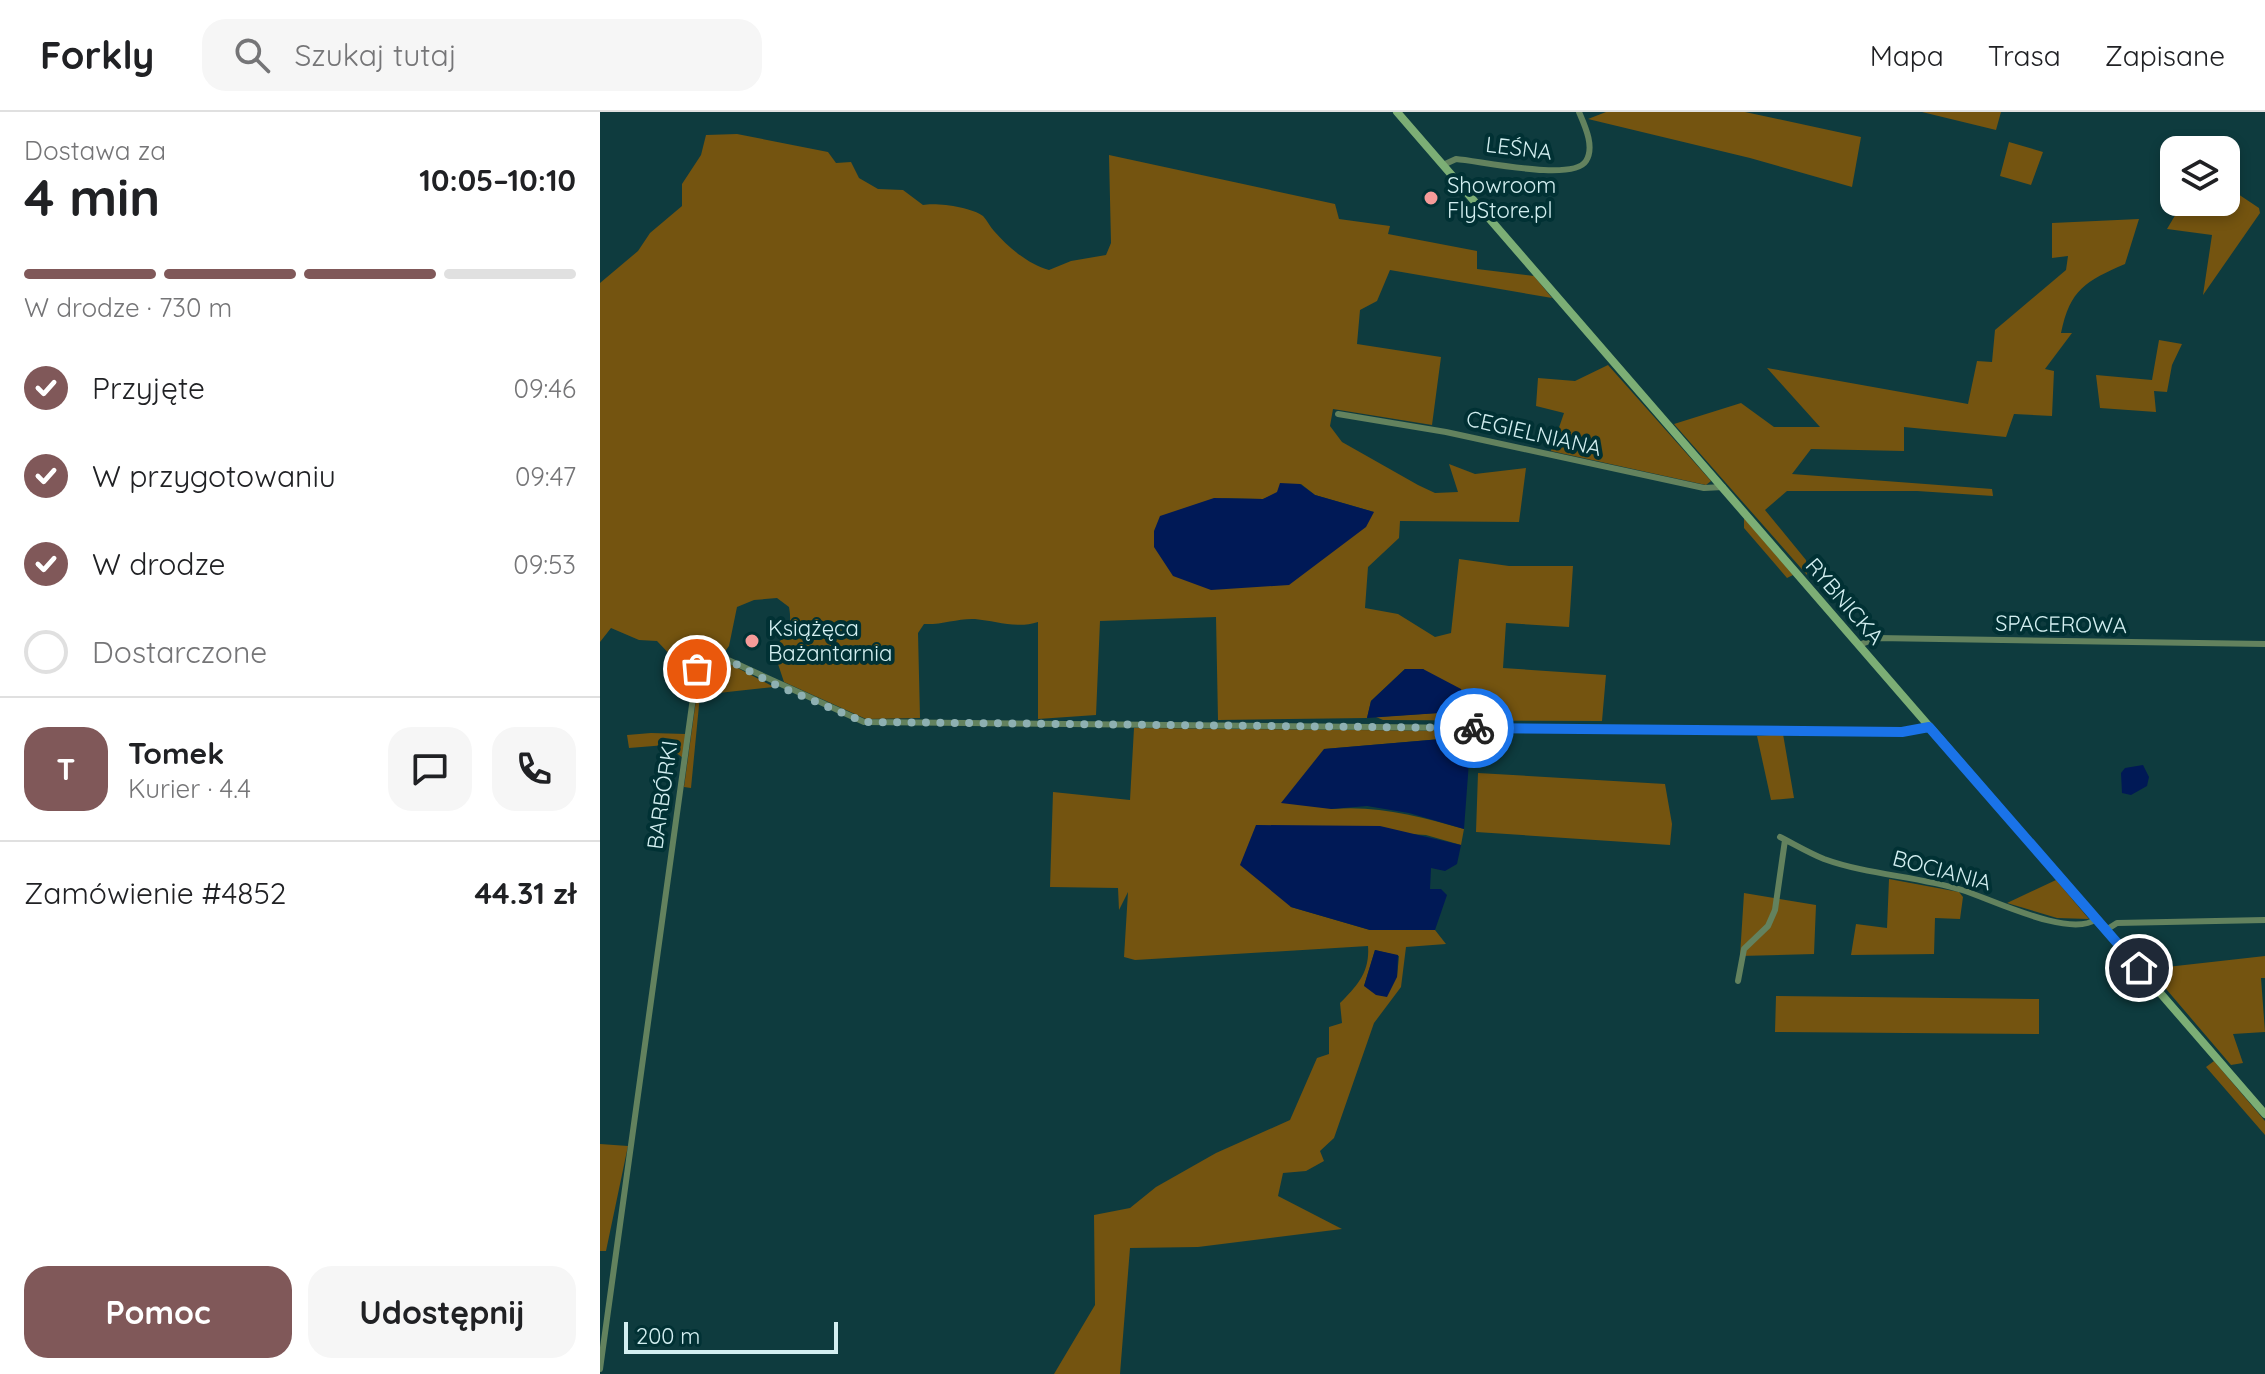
<!DOCTYPE html>
<html lang="pl">
<head>
<meta charset="utf-8">
<style>
  :root { --surface:#fff; --page:#f6f6f6; --text:#202124; --muted:#757577; --line:#e0e0e0; --accent:#805859 }
  body { margin:0; font-family:Quicksand,sans-serif; background:var(--page); color:var(--text); height:100vh; display:flex; flex-direction:column; font-size:30px; white-space:nowrap }
  * { box-sizing:border-box; margin:0 }
  p { font-size:26px; color:var(--muted) }
  .icon { flex:none; width:44px; height:44px; fill:none; stroke:currentColor; stroke-width:2; stroke-linecap:round; stroke-linejoin:round }
  .map { position:relative; flex:1; overflow:hidden }
  .sheet { display:flex; flex-direction:column; background:var(--surface); width:600px }
  .sheet>* { flex:none }
  .fabs { position:absolute; left:1560px; top:24px; display:grid; gap:16px }
  .fabs a { display:grid; place-items:center; width:80px; height:80px; border-radius:16px; background:var(--surface); box-shadow:0 4px 12px #0003; font-size:40px }
  .scale { position:absolute; left:24px; bottom:20px; width:214px; box-sizing:border-box; padding-left:8px; border:4px solid #d3eff1; border-top:0; font-size:22px; line-height:28px; white-space:nowrap; color:#d3eff1; -webkit-text-stroke:6px #013134; paint-order:stroke }
  .pin { position:absolute; display:grid; place-items:center; width:68px; height:68px; color:#fff; margin:-34px; border:4px solid #fff; border-radius:50%; box-shadow:0 2px 8px #0007 }
  .courier { position:absolute; display:grid; place-items:center; width:80px; height:80px; margin:-40px; border:6px solid #1a73e8; border-radius:50%; background:#fff; color:#222; box-shadow:0 2px 10px #0007 }
  .headline em { font-style:normal; font-weight:800 }
  .headline div { display:flex; flex-direction:column-reverse }
  .headline { display:flex; align-items:center; justify-content:space-between; height:136px; padding:0 24px }
  h1 { font-size:52px; font-weight:800; line-height:60px }
  .bar { display:grid; grid-template-columns:repeat(4,1fr); gap:12px 8px; align-content:center; height:96px; padding:0 24px }
  .bar i { height:10px; border-radius:6px; background:var(--line) }
  .bar .current { background:var(--accent) }
  .bar p { grid-column:span 4 }
  .line { display:flex; align-items:center; gap:20px; padding:0 24px; border-top:2px solid var(--line) }
  .line div { flex:1 }
  .round { display:grid; place-items:center; flex:none; width:84px; height:84px; border-radius:24px; background:var(--page) }
  ol { padding:0 24px; list-style:none }
  li { display:flex; align-items:center; gap:24px; height:88px }
  li p { margin-inline-start:auto }
  li .icon { padding:8px; border-radius:50%; background:var(--accent); color:#fff; stroke-width:4 }
  li:last-child { color:var(--muted) }
  li i { width:44px; height:44px; border:4px solid var(--line); border-radius:50% }
  .action { display:flex; gap:16px; margin-top:auto; padding:16px 24px }
  .action a { flex:1; height:92px; border-radius:24px; background:var(--accent); color:#fff; font-size:32px; font-weight:800; line-height:92px; text-align:center }
  .action a+a { background:var(--page); color:var(--text) }
  header { display:flex; align-items:center; gap:48px; box-sizing:border-box; height:112px; padding:0 40px; background:var(--surface); border-bottom:2px solid var(--line) }
  header strong { font-size:38px }
  nav { display:flex; gap:44px; margin-inline-start:auto; font-size:28px }
  .search { width:560px; height:72px; background:var(--page); display:flex; align-items:center; gap:20px; box-sizing:border-box; padding:0 28px; border-radius:24px; color:var(--muted); font-size:30px }
  main { display:flex; flex:1; min-height:0 }
  .map>svg:first-child { display:block }
</style>
</head>
<body>
<header>
<strong>Forkly</strong>
<div class="search"><svg class="icon" aria-label="search" viewBox="0 0 24 24"><circle cx="10" cy="10" r="6"/><path d="M15 15l6 6"/></svg>Szukaj tutaj</div>
<nav><a>Mapa</a><a>Trasa</a><a>Zapisane</a></nav>
</header>
<main>
<section class="sheet">
<div class="headline"><div><h1>4 min</h1><p>Dostawa za</p></div><em>10:05–10:10</em></div>
<div class="bar"><i class="current"></i><i class="current"></i><i class="current"></i><i></i><p>W drodze · 730 m</p></div>
<ol>
<li><svg class="icon" aria-label="check" viewBox="0 0 24 24"><path d="M5 12l5 5 9-10"/></svg>Przyjęte<p>09:46</p></li>
<li><svg class="icon" aria-label="check" viewBox="0 0 24 24"><path d="M5 12l5 5 9-10"/></svg>W przygotowaniu<p>09:47</p></li>
<li><svg class="icon" aria-label="check" viewBox="0 0 24 24"><path d="M5 12l5 5 9-10"/></svg>W drodze<p>09:53</p></li>
<li><i></i>Dostarczone</li>
</ol>
<div class="line" style="height:144px"><b class="round" style="background:var(--accent);color:#fff">T</b><div><b>Tomek</b><p>Kurier · 4.4</p></div><a class="round"><svg class="icon" aria-label="chat" viewBox="0 0 24 24"><path d="M4 5h16v11H9l-5 4z"/></svg></a><a class="round"><svg class="icon" aria-label="phone" viewBox="0 0 24 24"><path d="M5 4h4l2 5-3 2q2 4 5 5l2-3 5 2v4C11 20 4 13 5 4z"/></svg></a></div>
<div class="line" style="height:104px"><div>Zamówienie #4852</div><b>44.31 zł</b></div>
<div class="action"><a>Pomoc</a><a>Udostępnij</a></div>
</section>
<div class="map">
<svg width="1665" height="1262" viewBox="0 0 1665 1262">
  <rect width="100%" height="100%" fill="#0e3b3e"/>
  <path fill="#745410" fill-rule="evenodd" d="M1006,0H1145L1261,25L1252,75L1150,46L988,7Z
    M1322,0H1401L1396,18Z
    M137,22L228,40L236,51L251,50L259,66L278,77L303,78L323,93C335,90 372,95 383,104C387,108 390,115 394,119C409,136 428,152 449,158L471,149L506,143L511,131L509,43L735,92L739,107L790,114L788,122L877,139V157L934,164L952,186L790,158L777,189L760,198L757,232L841,245L832,313L733,297L730,314L742,330L818,373L835,381L858,380L849,352L875,362L926,356L919,410L800,409L799,426L768,455L765,496L798,502L835,525L851,521L859,447L909,454H973L969,515L906,511L903,556L1006,563L1002,609L783,608L776,605L868,599L823,557H805L771,589L767,606L618,608L616,505L500,509L496,603L438,607V510C417,517 396,509 375,507C359,506 341,513 324,512L318,521L320,606L266,607L184,570L173,537C186,522 193,517 189,495L177,486L154,488L137,495L129,534L121,545L94,548L85,543L76,549L57,529L39,528L11,516L0,530V171L38,139L50,121L82,94V72L101,43L106,23ZM701,372L715,383L774,400L614,386L663,387Z
    M1409,30L1443,40L1431,73L1400,64Z
    M1626,74L1659,96L1660,101L1603,183L1612,123L1567,117L1583,90H1626Z
    M1539,107L1525,152C1486,169 1470,177 1461,221H1472L1445,257L1454,259L1452,304L1414,302L1406,325L1304,315V339L1211,337L1192,362L1392,377L1393,384L1317,379H1187L1165,398L1206,448L1207,463L1074,312L1141,291L1174,315H1220L1167,256L1368,292L1377,249L1392,250L1395,218L1466,158L1468,144L1452,146V111Z
    M1559,228L1582,232L1572,253L1567,280L1554,279L1556,300L1500,296L1496,263L1552,268Z
    M1008,253L1111,369L1106,373L951,339L964,301L936,294L938,266L975,269Z
    M1144,406L1193,463L1187,466L1144,416Z
    M114,551H128L174,575L100,583L91,676L84,675L100,559Z
    M534,616L871,619L870,636L853,626L724,637L731,697C778,693 818,704 864,717L861,733L826,723L656,713L691,795L770,818H835L846,832L806,835L801,875L774,911L734,1026L720,1039L724,1049L706,1059L683,1061L678,1084L742,1117L598,1135L530,1136L520,1262H454L495,1193L494,1103L530,1096L556,1075L616,1041L690,1008L717,946L729,942V915L742,911L740,891C757,874 770,860 768,834L535,848L524,845L528,780L519,798L518,776L450,775L453,680L530,688ZM775,838L799,844L797,865L764,874Z
    M51,621L86,622L83,646L66,633L29,636L27,623Z
    M1183,622L1194,686L1171,688L1157,624Z
    M878,661L1065,672L1072,712L1070,733L876,720Z
    M1289,767L1359,780L1363,785L1360,807L1335,806L1334,842L1251,843L1256,812L1287,816Z
    M1456,768L1489,807L1457,806L1407,791Z
    M1144,781L1216,793L1214,842L1140,844Z
    M1665,844V866H1661L1665,920L1633,922L1643,951L1631,953L1549,857Z
    M1176,884L1439,887V922L1175,920Z
    M1614,949L1665,1009V1023L1606,955Z
    M0,1032L28,1034L6,1139H0Z"/>
  <path fill="#001956" d="M680,371L700,372L715,383L774,400L766,415L689,473L611,478L573,464L554,435V419L560,404L614,386L663,387L677,380Z
    M805,557H823L861,577L868,599L767,606L771,589Z
    M853,626L870,636L864,717L809,701L767,694L731,697L681,691L724,637Z
    M1543,653L1549,665L1547,674L1531,683L1522,681L1521,661L1525,656Z
    M656,713L780,714L861,733L857,752L845,759L831,756L830,777H841L847,783L835,818H770L691,795L640,753Z
    M775,838L798,843L797,865L787,885L776,883L764,874Z"/>
  <g fill="none" stroke-linecap="round" stroke-linejoin="round">
    <path stroke="#63825e" stroke-width="6" d="M843,53L856,47C881,49 973,70 986,49C995,35 985,14 979,0
      M738,302L846,320L1104,376L1123,375
      M1259,533L1277,526L1665,532
      M1180,725C1194,732 1209,741 1224,747C1268,763 1317,764 1362,778C1391,787 1471,827 1496,807
      M1506,818L1517,811L1665,808
      M1138,869L1144,837L1168,814L1175,798L1185,728
      M0,1257L97,557L113,549L126,547L264,610L1302,620L1329,615"/>
    <path stroke="#7cae75" stroke-width="8" d="M797,0L1665,1002"/>
  </g>
  <g fill="none" stroke-linecap="round" stroke-linejoin="round">
    <path stroke="#8eb0b2" stroke-width="8" stroke-dasharray="0 14.4" d="M97,557L113,549L126,547L176,573L264,610L874,616"/>
    <path stroke="#1a73e8" stroke-width="10" d="M874,616L1302,620L1329,615L1539,856"/>
  </g>
  <g fill="#f59b99" stroke="#013134" stroke-width="3">
    <circle cx="831" cy="86" r="8"/>
    <circle cx="152" cy="529" r="8"/>
  </g>
  <g text-anchor="middle" dominant-baseline="central" stroke-width="8" stroke-linejoin="round" paint-order="stroke">
    <g font-size="22" fill="#d3eff1" stroke="#013134">
      <text transform="translate(919 36) rotate(7)">LEŚNA</text>
      <text transform="translate(934 321) rotate(13)">CEGIELNIANA</text>
      <text transform="translate(1245 489) rotate(49)">RYBNICKA</text>
      <text transform="translate(1461 512) rotate(1)">SPACEROWA</text>
      <text transform="translate(62 683) rotate(-82)">BARBÓRKI</text>
      <text transform="translate(1342 758) rotate(15)">BOCIANIA</text>
    </g>
    <g font-size="22" fill="#d3eff1" stroke="#013134" text-anchor="start">
      <text x="847" y="73">Showroom<tspan x="847" dy="25">FlyStore.pl</tspan></text>
      <text x="168" y="516">Książęca<tspan x="168" dy="25">Bażantarnia</tspan></text>
    </g>
  </g>
</svg>
<div class="fabs">
<a><svg class="icon" aria-label="layers" viewBox="0 0 24 24"><path d="M12 4l9 5-9 5-9-5zM3 14l9 5 9-5"/></svg></a>
</div>
<div class="scale">200 m</div>
<div class="pin" style="left:97px;top:557px;background:#ea580c"><svg class="icon" aria-label="bag" viewBox="0 0 24 24"><path d="M5 8h14l-1 12H6zM9 8a3 3 0 0 1 6 0"/></svg></div>
<div class="pin" style="left:1539px;top:856px;background:#1f2937"><svg class="icon" aria-label="home" viewBox="0 0 24 24"><path d="M3 11l9-7 9 7M6 9v11h12V9"/></svg></div>
<div class="courier" style="left:874px;top:616px"><svg class="icon" aria-label="bike" viewBox="0 0 24 24"><circle cx="6" cy="16" r="4"/><circle cx="18" cy="16" r="4"/><path d="M6 16l4-8h5l3 8M10 8l3 8H6M13 5h3"/></svg></div>
</div>
</main>
</body>
</html>
